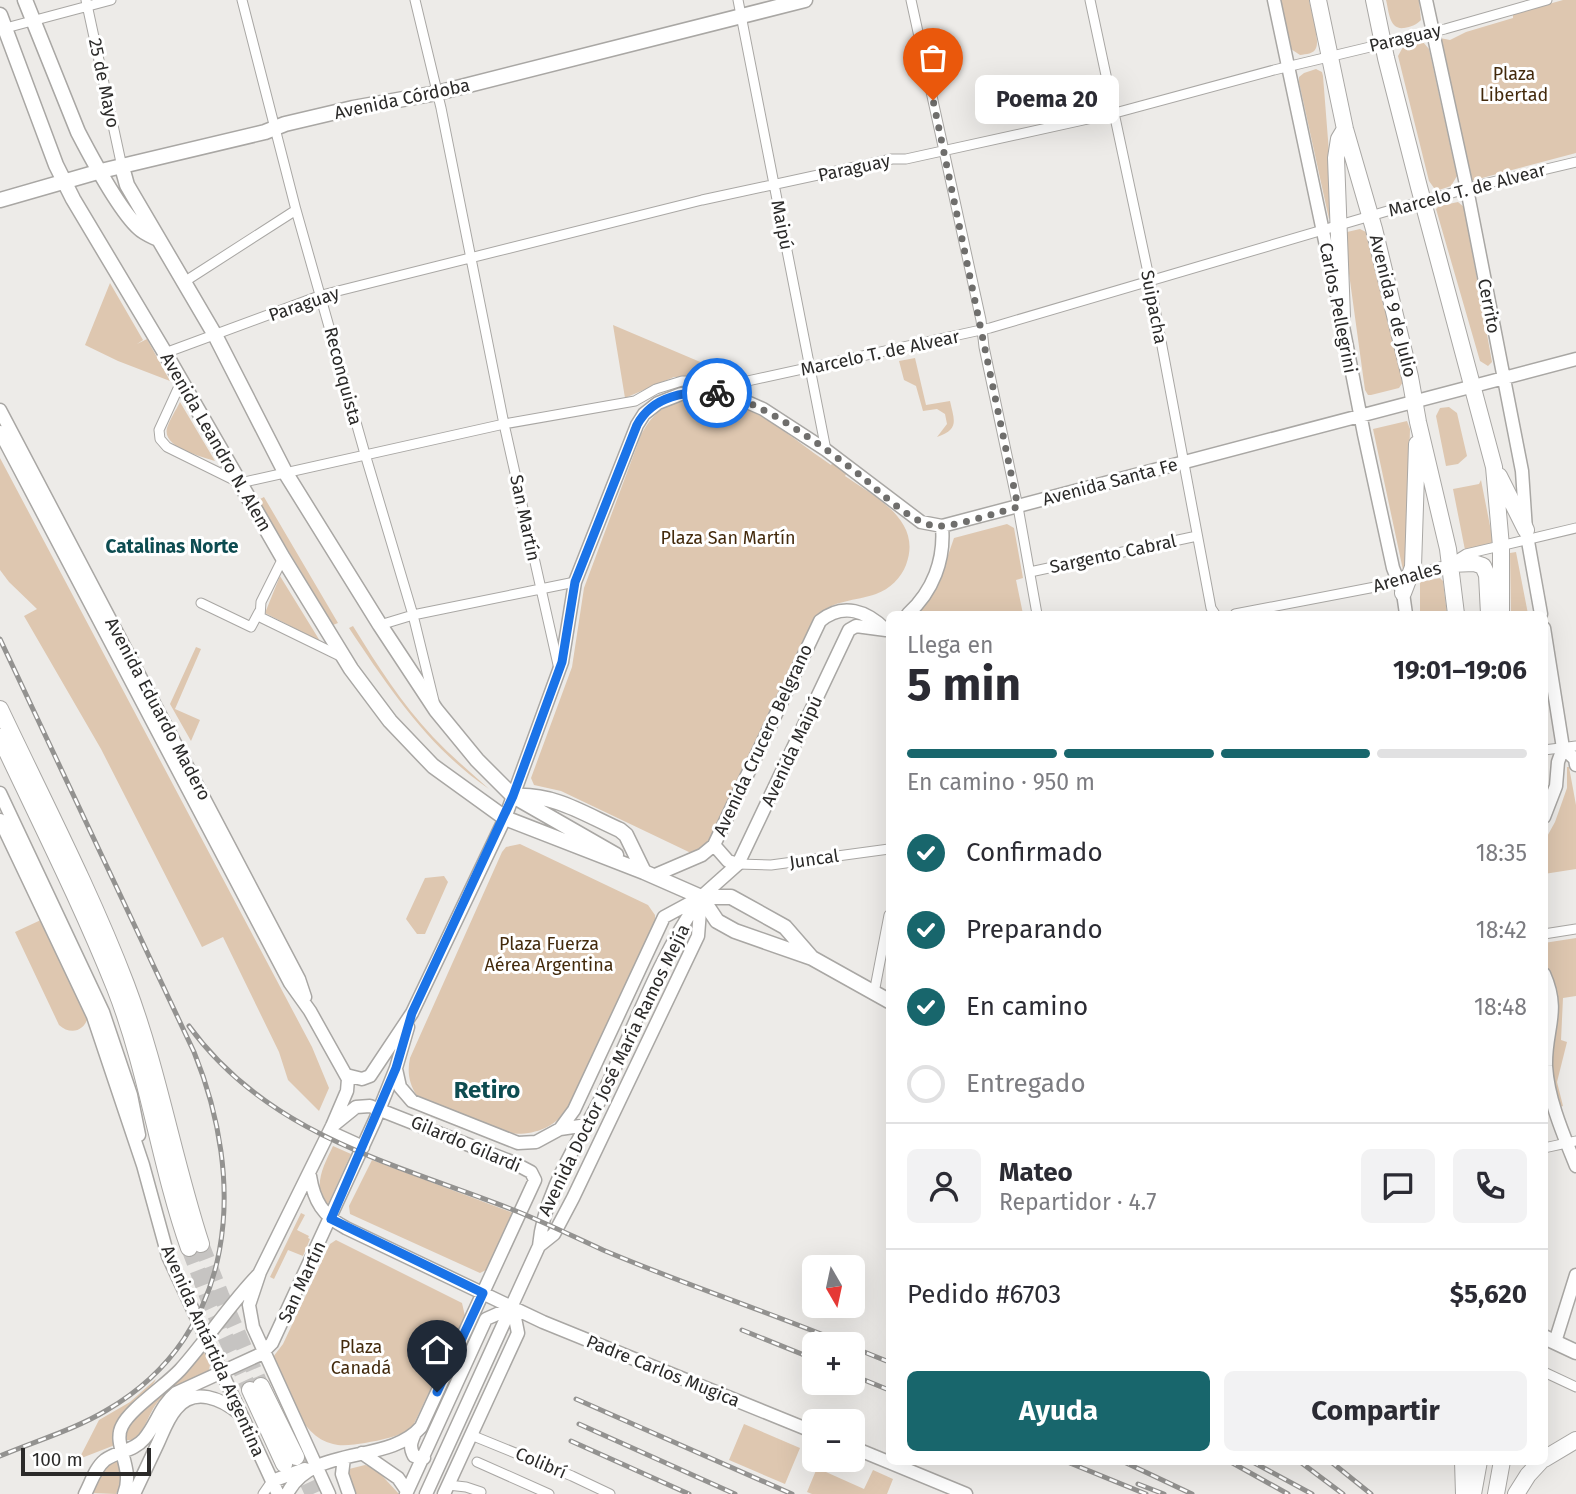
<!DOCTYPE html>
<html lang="es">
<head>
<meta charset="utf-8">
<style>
  :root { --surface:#fff; --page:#f2f2f3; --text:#2b2b33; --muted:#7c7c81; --line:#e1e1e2; --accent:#18666c }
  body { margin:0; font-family:"Fira Sans",sans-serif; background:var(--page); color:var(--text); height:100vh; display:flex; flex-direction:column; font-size:26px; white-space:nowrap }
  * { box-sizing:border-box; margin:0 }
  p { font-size:23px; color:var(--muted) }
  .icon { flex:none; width:38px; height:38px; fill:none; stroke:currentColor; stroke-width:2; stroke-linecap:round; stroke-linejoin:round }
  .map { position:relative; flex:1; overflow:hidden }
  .side { position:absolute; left:886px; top:611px; width:662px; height:854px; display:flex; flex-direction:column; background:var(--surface); border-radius:10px; box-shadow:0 7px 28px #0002 }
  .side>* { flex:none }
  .needle { width:46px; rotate:171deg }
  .buttons { position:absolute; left:802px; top:1255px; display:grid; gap:14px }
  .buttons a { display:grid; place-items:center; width:63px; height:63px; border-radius:10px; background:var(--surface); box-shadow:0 7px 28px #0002; font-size:35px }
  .scale { position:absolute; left:21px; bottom:18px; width:130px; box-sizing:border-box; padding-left:7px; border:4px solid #2b2a29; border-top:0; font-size:19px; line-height:24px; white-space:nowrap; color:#2b2a29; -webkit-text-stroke:5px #fff; paint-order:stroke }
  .pin { position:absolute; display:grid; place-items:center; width:60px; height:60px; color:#fff; margin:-72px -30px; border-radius:50% 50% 50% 0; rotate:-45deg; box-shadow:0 0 7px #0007 }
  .pin .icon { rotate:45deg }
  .courier { position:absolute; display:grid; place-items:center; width:70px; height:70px; margin:-35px; border:5px solid #1a73e8; border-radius:50%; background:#fff; color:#222; box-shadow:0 2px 9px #0007 }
  .bubble { position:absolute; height:49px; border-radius:10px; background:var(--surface); box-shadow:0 7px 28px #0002; font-size:23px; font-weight:700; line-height:49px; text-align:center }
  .head em { font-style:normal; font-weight:700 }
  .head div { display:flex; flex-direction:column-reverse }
  .head { display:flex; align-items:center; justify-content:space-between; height:119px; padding:0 21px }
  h1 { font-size:46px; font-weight:700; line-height:52px }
  .bar { display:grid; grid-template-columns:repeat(4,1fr); gap:10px 7px; align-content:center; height:84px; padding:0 21px }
  .bar i { height:9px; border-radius:5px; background:var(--line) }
  .bar .on { background:var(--accent) }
  .bar p { grid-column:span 4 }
  .line { display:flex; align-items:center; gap:18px; padding:0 21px; border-top:2px solid var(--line) }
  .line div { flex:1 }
  .round { display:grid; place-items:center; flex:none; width:74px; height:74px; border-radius:10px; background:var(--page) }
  ol { padding:0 21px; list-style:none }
  li { display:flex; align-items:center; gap:21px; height:77px }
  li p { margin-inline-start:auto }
  li .icon { padding:7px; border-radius:50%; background:var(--accent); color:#fff; stroke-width:4 }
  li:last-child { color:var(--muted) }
  li i { width:38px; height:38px; border:4px solid var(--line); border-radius:50% }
  .primary-button { display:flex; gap:14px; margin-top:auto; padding:14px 21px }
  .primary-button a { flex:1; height:80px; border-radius:10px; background:var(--accent); color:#fff; font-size:28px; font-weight:700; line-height:80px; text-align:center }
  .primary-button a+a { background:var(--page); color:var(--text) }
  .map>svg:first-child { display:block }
</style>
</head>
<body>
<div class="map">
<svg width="1576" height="1494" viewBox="0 0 1576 1494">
  <rect width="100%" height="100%" fill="#edebe8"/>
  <path fill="#dec7b0" d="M1281,0H1309C1311,10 1320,40 1316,48C1314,54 1306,54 1300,55L1291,49Z
    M1386,0H1419L1421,20C1416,25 1411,27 1404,28C1389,30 1389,11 1386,0Z
    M1563,0H1576V153L1471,181L1440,38L1450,40L1466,32L1513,18V14Z
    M1423,42L1429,49L1457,176L1451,186L1439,190L1434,188L1429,181L1398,56L1403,47Z
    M1316,69L1322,72L1323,76L1334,216L1329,219L1299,82V77L1304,73Z
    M1458,202L1464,207L1492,362L1488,366L1480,361L1436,209L1439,206Z
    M1360,229L1366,232L1403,382L1399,388L1371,395H1368L1365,390L1344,237L1347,232Z
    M110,283L143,340L137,344L147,339L170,381L118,361L85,345Z
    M613,325L738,378L674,377L625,398Z
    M915,358L926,405L950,401C954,420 960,429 937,437L947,424L945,414L937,409L923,411L916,386L904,380L899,361Z
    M683,396C700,397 717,398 733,403C766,414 801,445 831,465L835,460L848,471L845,476C875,497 923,520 906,565C901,578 890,589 876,594C856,601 832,600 817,616L711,843L696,853H691L561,791L534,785L531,778L572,667L584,588L641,435C651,416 663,404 684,401Z
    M180,402L215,461C202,456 162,448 167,428C170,419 176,410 180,402Z
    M1449,407L1457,413L1467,456L1458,464L1446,466L1436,416L1440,408Z
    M1407,421L1410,429L1406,568L1403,570L1373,429Z
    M0,458L312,1047L329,1088L319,1111L288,1080L279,1052L223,937L202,947L101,749L24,616L37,609L9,582L0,570Z
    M1481,480L1493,541L1489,545L1465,550L1453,489L1479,484Z
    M264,497L338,623L333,625L258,500Z
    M1007,524L1014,528L1023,578L1016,580L1023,614H915L924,607L937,587L954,538Z
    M1516,552L1528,614H1511L1510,553Z
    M280,576L320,641L265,613Z
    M1440,578L1443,581L1447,614H1420V582Z
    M353,626C377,665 402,704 433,737C450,755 470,772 489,789C428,747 389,688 349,628Z
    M196,647L201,649L175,709L200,720L191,741L170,704Z
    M1567,767H1569L1576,805V869L1544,874V842L1555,822L1567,788Z
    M520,844L648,905L655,915V927L568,1110C550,1130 532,1136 505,1133L417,1096C409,1084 407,1072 410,1058L502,852L506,847Z
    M444,876L448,882L425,934H417L406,919L425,878Z
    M43,919L88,1017C84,1032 70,1035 59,1025L15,932Z
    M1576,938V996L1563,998L1561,1040L1567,1042L1557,1082L1563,1106L1560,1107L1550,1072L1544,943Z
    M333,1146L351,1154L328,1204H325C313,1184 324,1165 333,1146Z
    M372,1160L513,1213L486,1270L480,1273L350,1214L349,1206Z
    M301,1213L305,1215L297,1230L309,1236L308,1238L310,1239L303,1256L288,1250L274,1279L270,1277Z
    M336,1240L462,1303L465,1316L412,1428C398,1437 381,1440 365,1443C355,1444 343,1447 333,1444C298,1436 286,1386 273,1357L283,1344L330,1244Z
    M202,1352L206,1354L210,1365L209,1370C190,1382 171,1385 157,1403C147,1416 146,1431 132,1440H127L126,1433L131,1421Z
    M156,1379C149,1396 125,1404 117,1422C113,1429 115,1438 115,1445L79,1459L99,1420L130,1402Z
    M744,1424L800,1448L785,1484L729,1460Z
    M116,1461L122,1465L121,1483L116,1494L92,1493L105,1467Z
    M365,1465L375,1468L399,1494H354L347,1476L349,1469Z
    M817,1468L864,1489L873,1470L893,1479L887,1494H812L807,1492Z"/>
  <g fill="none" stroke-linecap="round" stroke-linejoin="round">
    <path stroke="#c6c4c2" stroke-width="16" stroke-dasharray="16 8" stroke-linecap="butt" d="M201,1244L221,1295L261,1386
      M189,1248L211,1306L250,1390
      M298,1461L313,1494"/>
    <g stroke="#a9a7a4" stroke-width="11">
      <path id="street" d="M86,0L122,167
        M242,0L296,210L365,454L413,615L434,701
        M415,0L441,108L504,424L559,669
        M738,0L826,450
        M911,0L981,320L984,347L1018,507L1037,614
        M1090,0L1150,282L1211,608L1215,614
        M2,29L111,0
        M184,282L296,210
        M165,353L322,295L702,200L892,159H906L1115,113L1274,70L1445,29L1547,0
        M181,382L159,430L160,439L167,447L240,483L504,424L635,401L656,389L682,381L743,382L990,328L1384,212L1484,184L1576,162
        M283,558L261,602L260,617L342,657
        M1030,572L1197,536
        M201,603L251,627L259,612
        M1235,614L1375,587L1450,564L1466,554L1576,528
        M380,625L413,615L575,582
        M1544,750L1576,746
        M738,864L771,865L889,849
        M1544,934L1576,929
        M874,993L889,915
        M1544,1148L1576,1141
        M1544,1372L1576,1387
        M471,1435L572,1476L610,1494
        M477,1462L549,1494
        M448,1485L466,1487L481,1492
        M263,1494L272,1481"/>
    </g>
    <g stroke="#a9a7a4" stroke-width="15">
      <path id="secondary" d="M1274,0L1336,293
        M1426,0L1467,189L1522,471L1526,530L1541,614
        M1340,311L1364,434L1393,568L1403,593L1406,614
        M0,410L299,979L305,997
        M0,432L290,983L310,1011L348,1079L347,1091L332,1126L260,1272L249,1305L253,1327L329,1494
        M908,614C933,591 945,560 942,526
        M1544,628L1563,748L1575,759L1576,765
        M0,793L103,1012L131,1095L139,1135
        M1544,817L1556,786L1558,762L1563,748
        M0,820L93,1016L143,1165L168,1256L278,1494
        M714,845L728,861L738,864
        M653,876L702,855L714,845L820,621C843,602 867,611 886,630
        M1544,974C1561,1012 1545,1029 1546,1066C1548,1100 1564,1136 1576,1166
        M396,1069L400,1087L412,1101L518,1143L536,1142L560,1129L587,1125
        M346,1075L362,1079L370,1076L412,1013L505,818L562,662L575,582L637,425L644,414L658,403L681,394L719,393L738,398L763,409L826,450L921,522L942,526L1576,359
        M560,1129L574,1110L664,917L701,897L738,864L849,630L856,626L886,630L889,628
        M330,1132L363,1147
        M310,1176C314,1201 323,1216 346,1228L543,1322L814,1432
        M539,1246L554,1234L573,1198L698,936L701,898
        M1555,1342L1576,1275
        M415,1433C411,1442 409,1447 414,1456L424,1458
        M852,1447L966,1494
        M362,1453L398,1478L407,1491
        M344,1458L342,1474L349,1494
        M272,1481L305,1469
        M85,1494C91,1483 95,1468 105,1460C117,1451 134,1451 144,1439C157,1424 160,1406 176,1393L261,1354L272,1343L375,1120L396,1068L408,1027
        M124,1494C135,1468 112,1445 122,1426C130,1409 165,1386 180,1370C207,1340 229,1305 258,1275
        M134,1494C142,1477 150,1460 158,1443C163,1432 168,1418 176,1409C194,1386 222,1399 240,1414
        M287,1494C312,1444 388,1465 421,1427L535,1180L531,1172L512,1162L370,1106L356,1107L335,1124
        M406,1494L486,1319L513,1307
        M426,1494L539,1246C544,1191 579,1142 603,1094C634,1028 659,957 701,897
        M444,1494L518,1333L513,1308"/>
    </g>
    <g stroke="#a9a7a4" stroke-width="17">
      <path id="primary" d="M25,0L78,132C91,157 119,210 139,228C144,233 152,236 158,239
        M0,15L56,165L73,199L165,353L283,558L351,669L390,721L433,766L505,818L644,872L701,897H731L785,927L812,958
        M122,167L127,185L215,335L285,472L380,625L436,710L477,760L513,796L616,855
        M0,200L101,171L265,132L285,124L353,108L437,93L805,0
        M515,796C555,794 584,814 620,830L626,835L644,872
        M701,897L717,921L735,931L812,958L889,1001
        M1544,1337L1576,1352"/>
    </g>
    <g stroke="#a9a7a4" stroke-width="18">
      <path id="highway" d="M1318,0L1345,129L1374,229L1410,377L1418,422L1448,549L1456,614
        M1374,0L1386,58L1419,187L1494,467L1501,546V614
        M1342,317L1336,158L1339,139L1345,129
        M1499,476L1526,530
        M1450,564L1474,563L1483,566L1487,575L1489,614
        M1403,593L1413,567L1417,444
        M0,709C43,800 90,890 126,984C158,1068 173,1158 201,1244
        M0,737C39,820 81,903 115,988C148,1072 159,1163 189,1248
        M261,1386L296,1457
        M250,1390L284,1464
        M1544,1459L1576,1440
        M1463,1461L1464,1494
        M1473,1494L1479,1461
        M1496,1494L1502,1461
        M1516,1494L1528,1475L1541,1461"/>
    </g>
    <use href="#street" stroke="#fff" stroke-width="9"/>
    <use href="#secondary" stroke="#fff" stroke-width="12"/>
    <use href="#primary" stroke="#fff" stroke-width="14"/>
    <use href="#highway" stroke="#fff" stroke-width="16"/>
    <g stroke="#939290" stroke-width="5">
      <path id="rail" d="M0,639L194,1052C246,1180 239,1333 107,1410C74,1430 35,1441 0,1456
        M189,1026C268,1135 393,1163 511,1209C542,1221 572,1236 603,1250C683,1284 766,1311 846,1344
        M742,1330L814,1359
        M852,1347L889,1362
        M852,1375L889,1390
        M576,1399L792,1494
        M579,1424L735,1494
        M571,1441L689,1494
        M1065,1461L1146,1494
        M1122,1461L1192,1494
        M1229,1461L1288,1494
        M1251,1461L1312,1494
        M1299,1461L1343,1494
        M1330,1461L1371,1494
        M1138,1484L1164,1494"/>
    </g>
    <use href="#rail" stroke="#fff" stroke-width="2.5" stroke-dasharray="8" stroke-linecap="butt"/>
  </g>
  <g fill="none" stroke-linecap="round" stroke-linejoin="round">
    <path stroke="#6f6e6c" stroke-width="7" stroke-dasharray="0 12.6" d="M717,393C760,399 825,448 860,475C878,490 911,523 935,526C954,528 997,512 1018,507L933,100"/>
    <path stroke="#1a73e8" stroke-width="9" d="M437,1392L483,1293L331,1219L396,1068L412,1013L513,796L562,662L575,582L637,425C653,395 686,391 717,393"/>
  </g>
  <g text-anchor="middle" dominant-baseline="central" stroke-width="6" stroke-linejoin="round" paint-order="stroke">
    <g font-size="18" fill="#2b2a29" stroke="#fff">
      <text transform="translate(1405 38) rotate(-13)">Paraguay</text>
      <text transform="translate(104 83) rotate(78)">25 de Mayo</text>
      <text transform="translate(402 99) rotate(-12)">Avenida Córdoba</text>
      <text transform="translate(854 168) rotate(-12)">Paraguay</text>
      <text transform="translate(1467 190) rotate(-15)">Marcelo T. de Alvear</text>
      <text transform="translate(782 225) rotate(79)">Maipú</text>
      <text transform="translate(304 304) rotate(-19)">Paraguay</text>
      <text transform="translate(1393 306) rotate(76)">Avenida 9 de Julio</text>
      <text transform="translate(1489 306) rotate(79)">Cerrito</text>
      <text transform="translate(1154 307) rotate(79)">Suipacha</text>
      <text transform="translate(1338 308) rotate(79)">Carlos Pellegrini</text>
      <text transform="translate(880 353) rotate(-12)">Marcelo T. de Alvear</text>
      <text transform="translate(343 376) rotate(75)">Reconquista</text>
      <text transform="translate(216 442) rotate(60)">Avenida Leandro N. Alem</text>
      <text transform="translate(1110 482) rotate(-15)">Avenida Santa Fe</text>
      <text transform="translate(525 518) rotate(78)">San Martín</text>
      <text transform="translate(1113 554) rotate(-12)">Sargento Cabral</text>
      <text transform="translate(1407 577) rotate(-16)">Arenales</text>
      <text transform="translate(158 709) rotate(62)">Avenida Eduardo Madero</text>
      <text transform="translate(763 740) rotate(-65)">Avenida Crucero Belgrano</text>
      <text transform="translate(792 751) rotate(-65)">Avenida Maipú</text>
      <text transform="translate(814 859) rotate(-8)">Juncal</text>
      <text transform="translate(614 1070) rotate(-64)">Avenida Doctor José María Ramos Mejía</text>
      <text transform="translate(466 1144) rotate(23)">Gilardo Gilardi</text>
      <text transform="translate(302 1282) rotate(-65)">San Martín</text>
      <text transform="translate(213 1351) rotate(66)">Avenida Antártida Argentina</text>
      <text transform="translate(663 1371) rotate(22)">Padre Carlos Mugica</text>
      <text transform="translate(541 1463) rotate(23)">Colibrí</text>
    </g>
    <g font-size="18" fill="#432a0c" stroke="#fff">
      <text x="1514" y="74">Plaza<tspan x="1514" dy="21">Libertad</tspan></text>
      <text x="728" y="538">Plaza San Martín</text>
      <text x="549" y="944">Plaza Fuerza<tspan x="549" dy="21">Aérea Argentina</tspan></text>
      <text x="361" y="1347">Plaza<tspan x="361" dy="21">Canadá</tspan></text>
    </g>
    <g font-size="19" font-weight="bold" fill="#0d4c51" stroke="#fff">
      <text x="172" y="546">Catalinas Norte</text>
    </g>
    <g font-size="24" font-weight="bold" fill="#0d4c51" stroke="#fff">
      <text x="487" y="1090">Retiro</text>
    </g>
  </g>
</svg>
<div class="buttons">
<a><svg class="needle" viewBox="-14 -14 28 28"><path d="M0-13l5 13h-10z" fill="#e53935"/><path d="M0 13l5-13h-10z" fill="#7c7c81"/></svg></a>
<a>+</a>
<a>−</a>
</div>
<div class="scale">100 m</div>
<div class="pin" style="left:933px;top:100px;background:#ea580c"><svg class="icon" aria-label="bag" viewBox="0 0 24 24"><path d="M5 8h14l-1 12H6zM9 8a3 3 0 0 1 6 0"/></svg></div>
<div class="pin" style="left:437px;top:1392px;background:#1f2937"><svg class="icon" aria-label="home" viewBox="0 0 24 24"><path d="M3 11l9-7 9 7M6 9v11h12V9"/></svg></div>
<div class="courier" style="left:717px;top:393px"><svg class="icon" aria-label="bike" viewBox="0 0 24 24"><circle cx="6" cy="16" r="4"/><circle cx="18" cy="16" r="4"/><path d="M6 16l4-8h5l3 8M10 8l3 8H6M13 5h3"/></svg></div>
<div class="bubble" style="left:975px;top:75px;width:144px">Poema 20</div>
<section class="side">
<div class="head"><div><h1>5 min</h1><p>Llega en</p></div><em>19:01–19:06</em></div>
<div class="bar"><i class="on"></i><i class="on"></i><i class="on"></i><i></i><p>En camino · 950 m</p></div>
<ol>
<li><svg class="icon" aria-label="check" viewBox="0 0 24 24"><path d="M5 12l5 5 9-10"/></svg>Confirmado<p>18:35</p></li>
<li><svg class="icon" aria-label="check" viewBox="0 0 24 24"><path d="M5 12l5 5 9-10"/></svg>Preparando<p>18:42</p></li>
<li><svg class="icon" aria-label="check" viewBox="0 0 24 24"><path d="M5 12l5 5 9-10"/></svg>En camino<p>18:48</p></li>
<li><i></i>Entregado</li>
</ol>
<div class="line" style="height:126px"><a class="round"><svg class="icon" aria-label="person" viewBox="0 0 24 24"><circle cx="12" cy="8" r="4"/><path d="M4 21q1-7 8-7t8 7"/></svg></a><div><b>Mateo</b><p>Repartidor · 4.7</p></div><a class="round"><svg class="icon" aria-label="chat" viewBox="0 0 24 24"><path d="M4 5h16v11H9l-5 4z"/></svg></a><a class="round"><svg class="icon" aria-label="phone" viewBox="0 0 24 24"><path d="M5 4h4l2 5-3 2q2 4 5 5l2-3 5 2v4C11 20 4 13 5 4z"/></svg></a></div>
<div class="line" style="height:91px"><div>Pedido #6703</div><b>$5,620</b></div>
<div class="primary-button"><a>Ayuda</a><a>Compartir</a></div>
</section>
</div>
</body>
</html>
